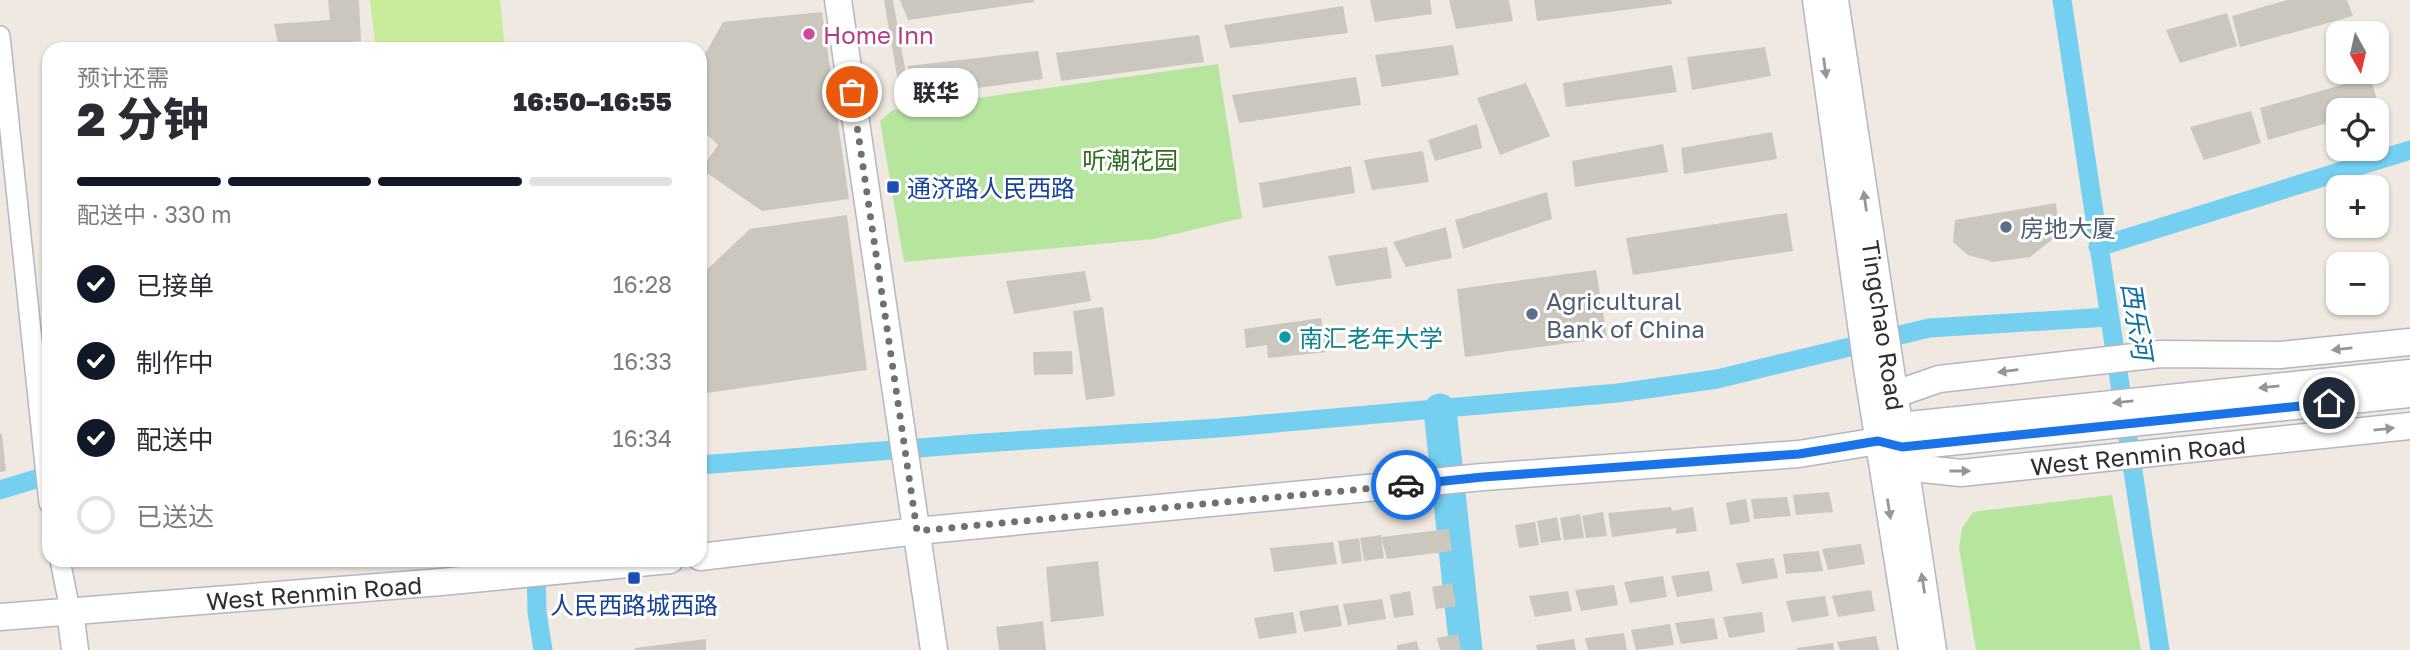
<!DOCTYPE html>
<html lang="zh">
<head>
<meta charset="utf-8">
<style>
  :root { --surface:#fff; --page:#f2f2f3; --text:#2b2b33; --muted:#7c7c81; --line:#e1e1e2; --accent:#111827 }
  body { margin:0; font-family:"Golos Text","Noto Sans SC",sans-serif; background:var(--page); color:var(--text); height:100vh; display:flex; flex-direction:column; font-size:26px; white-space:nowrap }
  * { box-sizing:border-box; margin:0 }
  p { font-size:23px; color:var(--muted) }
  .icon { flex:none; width:38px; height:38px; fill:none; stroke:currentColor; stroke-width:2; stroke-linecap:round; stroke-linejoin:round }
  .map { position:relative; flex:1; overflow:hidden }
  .sheet { position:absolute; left:42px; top:42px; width:665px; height:525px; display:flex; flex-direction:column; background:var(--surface); border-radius:21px; box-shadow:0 2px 5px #0004 }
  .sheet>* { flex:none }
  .needle { width:46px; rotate:172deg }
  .fabs { position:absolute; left:2326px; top:21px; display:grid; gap:14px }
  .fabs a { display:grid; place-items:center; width:63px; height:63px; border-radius:14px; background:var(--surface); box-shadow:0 2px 5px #0004; font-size:35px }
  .pin { position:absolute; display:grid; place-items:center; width:60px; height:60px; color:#fff; margin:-30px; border:4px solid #fff; border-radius:50%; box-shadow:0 2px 7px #0007 }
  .courier { position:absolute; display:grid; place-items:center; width:70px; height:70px; margin:-35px; border:5px solid #1a73e8; border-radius:50%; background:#fff; color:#222; box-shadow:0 2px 9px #0007 }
  .bubble { position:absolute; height:49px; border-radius:21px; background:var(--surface); box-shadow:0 2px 5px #0004; font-size:23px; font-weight:800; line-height:49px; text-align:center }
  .summary em { font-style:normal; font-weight:800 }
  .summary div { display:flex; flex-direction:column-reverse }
  .summary { display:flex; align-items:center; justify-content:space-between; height:119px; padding:0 35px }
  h1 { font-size:46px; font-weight:800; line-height:52px }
  .bar { display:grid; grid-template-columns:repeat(4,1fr); gap:10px 7px; align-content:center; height:84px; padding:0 35px }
  .bar i { height:9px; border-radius:5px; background:var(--line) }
  .bar .on { background:var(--accent) }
  .bar p { grid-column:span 4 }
  ol { padding:0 35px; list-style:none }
  li { display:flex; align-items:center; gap:21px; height:77px }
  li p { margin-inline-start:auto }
  li .icon { padding:7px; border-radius:50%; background:var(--accent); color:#fff; stroke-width:4 }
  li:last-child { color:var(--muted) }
  li i { width:38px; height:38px; border:4px solid var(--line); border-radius:50% }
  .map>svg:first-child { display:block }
</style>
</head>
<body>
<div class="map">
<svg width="2410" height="650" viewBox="0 0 2410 650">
  <rect width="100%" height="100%" fill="#efe9e1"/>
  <path fill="#b6e59e" d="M1218,64L1242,218L1154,239L904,262L880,121L893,110Z
    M2112,495L2141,650H1976L1959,548L1962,528L1973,512Z"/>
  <path fill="#c9ec9a" d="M370,0H500L505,49H376Z"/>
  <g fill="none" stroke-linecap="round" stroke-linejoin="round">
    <path stroke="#75cff0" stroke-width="19" d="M2062,0L2160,650
      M2098,247L2410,150
      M700,465L982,443L1219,428L1618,393L1717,379L1929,328L2109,317
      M0,490L49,475
      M536,561L537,612L543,650"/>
    <path stroke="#75cff0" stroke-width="33" d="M1440,410L1466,650"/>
  </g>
  <path fill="#cbc7bf" d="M328,0H359L361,41L279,49L274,24L330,20Z
    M884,0H893L910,97L908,66L1038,51L1043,79L910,97L911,105L902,106Z
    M900,0H1034V2L908,20Z
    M1370,0H1430L1432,14L1375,22Z
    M1449,0H1509L1513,21L1456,29Z
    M1534,0H1671L1672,4L1537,21Z
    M2287,0H2347L2353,16L2240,47L2232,16Z
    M1343,6L1348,33L1230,48L1224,25Z
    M822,12L849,199L762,211L701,169L718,145L700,128V118L707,106L700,100V63L723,22Z
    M2227,13L2237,46L2180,63L2166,30Z
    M1199,35L1204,62L1061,81L1056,53Z
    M1453,45L1459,75L1382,87L1375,55Z
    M1765,47L1771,76L1692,90L1687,57Z
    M1672,65L1677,92L1566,107L1563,83Z
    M1356,77L1361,105L1239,123L1232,95Z
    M2370,77L2380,109L2338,110V120L2268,140L2260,108Z
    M1526,83L1550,136L1500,155L1477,98Z
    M2251,111L2261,143L2204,160L2190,127Z
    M1477,124L1482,148L1435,161L1428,140Z
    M1772,132L1777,159L1684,174L1681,148Z
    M1663,144L1668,172L1575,187L1572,161Z
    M1423,151L1429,182L1372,190L1364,160Z
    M1351,166L1355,193L1263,208L1259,183Z
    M1547,192L1552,219L1463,249L1455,220Z
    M2056,203L2059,234L2030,257L1993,262L1968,255L1953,242L1955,220Z
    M1787,213L1793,251L1633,275L1626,238Z
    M847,215L867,370L700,394V332L707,331L700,276L750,229Z
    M1446,227L1452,258L1406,267L1393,242Z
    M1387,247L1392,278L1336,286L1328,256Z
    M1596,270L1607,338L1465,357L1457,289Z
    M1085,271L1091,301L1014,314L1006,281Z
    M1103,307L1115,396L1086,400L1073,311Z
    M1321,318L1327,352L1268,358L1267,345L1246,348L1244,329Z
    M1072,351L1073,374L1034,375L1033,352Z
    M0,434H2L6,471L0,472Z
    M1829,492L1833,512L1796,515L1793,495Z
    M1787,497L1791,516L1754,519L1751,499Z
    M1746,499L1750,522L1730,525L1726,503Z
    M1671,507L1672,511L1693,507L1697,531L1676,534V528L1612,537L1608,513Z
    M1603,512L1607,536L1586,538L1582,516Z
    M1580,514L1584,538L1564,540L1560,518Z
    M1557,517L1561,540L1541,543L1537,521Z
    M1535,522L1539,545L1519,548L1515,525Z
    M1449,529L1452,551L1387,559L1381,537Z
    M1381,535L1384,558L1364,561L1360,538Z
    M1359,538L1362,561L1342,564L1338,541Z
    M1333,542L1337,564L1274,572L1270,548Z
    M1861,544L1865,564L1828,570L1822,549Z
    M1819,551L1823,571L1786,574L1783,554Z
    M1774,558L1778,578L1742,584L1736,563Z
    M1098,561L1104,616L1051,622L1046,567Z
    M1709,571L1713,591L1677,597L1671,576Z
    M1663,576L1667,597L1630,603L1624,582Z
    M1452,583L1456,606L1436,609L1432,587Z
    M1614,585L1618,605L1581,611L1575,590Z
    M1871,590L1875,611L1838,617L1832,596Z
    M1410,591L1414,615L1394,618L1390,595Z
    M1568,591L1572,611L1535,617L1529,596Z
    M1825,596L1829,616L1792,622L1786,601Z
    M1382,599L1386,619L1348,625L1343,604Z
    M1338,605L1342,626L1304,632L1299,611Z
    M1293,612L1297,633L1259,639L1254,618Z
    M1762,612L1765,632L1729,638L1723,617Z
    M1714,618L1718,639L1681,644L1675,623Z
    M1043,621L1046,650H999L996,627Z
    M1670,624L1674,645L1636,650L1631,630Z
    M1624,633L1627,650H1588L1585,638Z
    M1458,634L1461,650H1440L1437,638Z
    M1876,636L1879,650H1840L1837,642Z
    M706,639V650H635V648Z
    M1574,639L1576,650H1537L1536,645Z
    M1417,641L1419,650H1397V645Z
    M1833,643L1834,650H1797V648Z"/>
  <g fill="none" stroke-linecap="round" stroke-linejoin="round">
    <g stroke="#b4b7c1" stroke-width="22">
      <path id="street" d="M0,36L49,503
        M60,560L70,610"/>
    </g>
    <g stroke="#b4b7c1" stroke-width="29">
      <g id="secondary">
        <path d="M838,0L934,650"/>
        <path d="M1816,0L1867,368L1912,650"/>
        <path id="s1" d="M1835,0L1933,650"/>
        <path d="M1893,395L1939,379L2161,354L2280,355L2410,342"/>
        <path d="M1885,436L1899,426L2410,373"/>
        <path id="s2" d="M1894,456L1905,467L1961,473L2410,426"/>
        <path d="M700,557L917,531L1483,477L1799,454L1878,441L1902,447L2410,394"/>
        <path d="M70,610L75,650"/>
        <path id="s3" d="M0,617L441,582L670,560"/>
      </g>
    </g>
    <use href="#street" stroke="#fff" stroke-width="19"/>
    <use href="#secondary" stroke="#fff" stroke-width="26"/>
  </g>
  <defs><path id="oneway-solid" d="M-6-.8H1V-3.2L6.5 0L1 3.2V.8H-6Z" transform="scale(1.75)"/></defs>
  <g fill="#969696">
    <use href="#oneway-solid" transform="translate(1825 68) rotate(82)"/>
    <use href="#oneway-solid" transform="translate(1865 201) rotate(-98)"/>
    <use href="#oneway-solid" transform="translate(2342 349) rotate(174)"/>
    <use href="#oneway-solid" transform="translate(2008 371) rotate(173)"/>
    <use href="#oneway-solid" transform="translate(2269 387) rotate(174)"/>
    <use href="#oneway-solid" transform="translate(2123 402) rotate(174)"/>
    <use href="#oneway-solid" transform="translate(2384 429) rotate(-6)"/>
    <use href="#oneway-solid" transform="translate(1960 471)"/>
    <use href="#oneway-solid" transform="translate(1889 509) rotate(81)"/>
    <use href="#oneway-solid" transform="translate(1923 583) rotate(-99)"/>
  </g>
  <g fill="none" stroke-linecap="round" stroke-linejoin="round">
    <path stroke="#726f6d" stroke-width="7" stroke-dasharray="0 12.6" d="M852,92L917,531L1406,485"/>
    <path stroke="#1a73e8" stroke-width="9" d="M1406,485L1483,477L1799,454L1878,441L1902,447L2329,403"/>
  </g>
  <circle fill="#d1479c" stroke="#fff" stroke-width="2.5" cx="809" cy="34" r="7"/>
  <g fill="#1a4fb4" stroke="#fff" stroke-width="2.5">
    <rect x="886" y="180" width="14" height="14" rx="3.5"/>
    <rect x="627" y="571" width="14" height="14" rx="3.5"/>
  </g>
  <g fill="#5c6f8a" stroke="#fff" stroke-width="2.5">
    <circle cx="2006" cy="227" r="7"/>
    <circle cx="1532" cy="314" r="7"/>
  </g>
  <circle fill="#0f9aa8" stroke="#fff" stroke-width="2.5" cx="1285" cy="337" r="7"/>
  <g text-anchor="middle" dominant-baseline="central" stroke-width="6" stroke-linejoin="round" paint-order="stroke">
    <g font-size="24" fill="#b23c85" stroke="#fff" text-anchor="start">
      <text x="823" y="34">Home Inn</text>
    </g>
    <g font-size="24" fill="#2c6e1b" stroke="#fff">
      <text x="1130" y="159">听潮花园</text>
    </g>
    <g font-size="24" fill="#164399" stroke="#fff" text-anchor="start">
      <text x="907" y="187">通济路人民西路</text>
      <text x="634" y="604" text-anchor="middle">人民西路城西路</text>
    </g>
    <g font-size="24" fill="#4e5e75" stroke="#fff" text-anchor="start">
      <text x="2020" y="227">房地大厦</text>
      <text x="1546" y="300">Agricultural<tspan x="1546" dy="28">Bank of China</tspan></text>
    </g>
    <g font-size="24" fill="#2e2e2e" stroke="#fff">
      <text stroke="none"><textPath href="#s1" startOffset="329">Tingchao Road</textPath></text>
      <text stroke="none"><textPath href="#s2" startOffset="250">West Renmin Road</textPath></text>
      <text stroke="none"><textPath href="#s3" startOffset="315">West Renmin Road</textPath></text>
    </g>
    <g font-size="24" fill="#0d838f" stroke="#fff" text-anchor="start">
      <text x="1299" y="337">南汇老年大学</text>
    </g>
    <g font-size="26" font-style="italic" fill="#0d6fa3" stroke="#fff">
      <text transform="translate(2137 321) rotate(81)">西乐河</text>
    </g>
  </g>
</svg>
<div class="fabs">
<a><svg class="needle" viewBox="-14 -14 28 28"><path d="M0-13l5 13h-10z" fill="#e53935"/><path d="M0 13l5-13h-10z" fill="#7c7c81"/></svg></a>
<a><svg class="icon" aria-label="locate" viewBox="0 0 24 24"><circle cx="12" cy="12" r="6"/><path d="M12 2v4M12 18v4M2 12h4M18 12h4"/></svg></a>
<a>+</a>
<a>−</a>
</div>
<div class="pin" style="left:852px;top:92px;background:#ea580c"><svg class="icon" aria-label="bag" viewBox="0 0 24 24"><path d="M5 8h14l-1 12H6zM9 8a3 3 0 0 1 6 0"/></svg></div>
<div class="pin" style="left:2329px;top:403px;background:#1f2937"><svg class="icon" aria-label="home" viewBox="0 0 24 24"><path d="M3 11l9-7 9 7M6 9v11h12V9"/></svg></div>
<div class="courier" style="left:1406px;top:485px"><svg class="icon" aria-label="car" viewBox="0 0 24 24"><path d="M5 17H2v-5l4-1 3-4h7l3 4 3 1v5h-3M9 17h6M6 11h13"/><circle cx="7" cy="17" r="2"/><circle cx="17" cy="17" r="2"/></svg></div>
<div class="bubble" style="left:894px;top:68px;width:84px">联华</div>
<section class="sheet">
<div class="summary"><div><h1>2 分钟</h1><p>预计还需</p></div><em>16:50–16:55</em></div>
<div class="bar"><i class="on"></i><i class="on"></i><i class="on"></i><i></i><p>配送中 · 330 m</p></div>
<ol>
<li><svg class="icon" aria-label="check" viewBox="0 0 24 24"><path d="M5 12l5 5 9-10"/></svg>已接单<p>16:28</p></li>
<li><svg class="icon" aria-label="check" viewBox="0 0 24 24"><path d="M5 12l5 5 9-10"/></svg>制作中<p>16:33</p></li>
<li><svg class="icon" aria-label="check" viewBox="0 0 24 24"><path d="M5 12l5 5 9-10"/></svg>配送中<p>16:34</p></li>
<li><i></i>已送达</li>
</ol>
</section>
</div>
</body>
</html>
